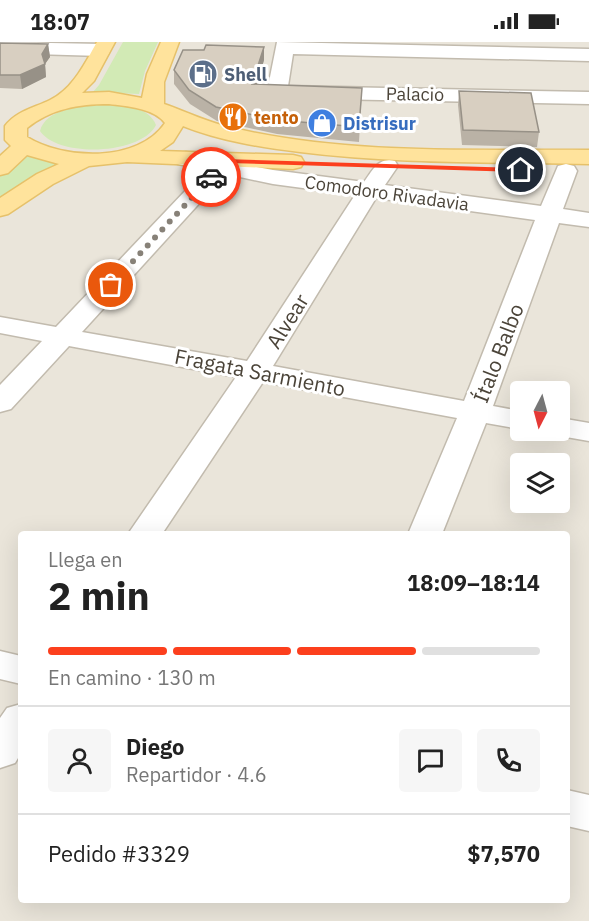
<!DOCTYPE html>
<html lang="es">
<head>
<meta charset="utf-8">
<style>
  :root { --surface:#fff; --page:#f6f6f6; --text:#222; --muted:#767676; --line:#e0e0e0; --accent:#fc3f1d }
  body { margin:0; font-family:"IBM Plex Sans",sans-serif; background:var(--page); color:var(--text); height:100vh; display:flex; flex-direction:column; font-size:22px; white-space:nowrap }
  * { box-sizing:border-box; margin:0 }
  p { font-size:20px; color:var(--muted) }
  .icon { flex:none; width:33px; height:33px; fill:none; stroke:currentColor; stroke-width:2; stroke-linecap:round; stroke-linejoin:round }
  .map { position:relative; flex:1; overflow:hidden }
  .sheet { position:absolute; left:18px; top:489px; width:552px; height:372px; display:flex; flex-direction:column; background:var(--surface); border-radius:6px; box-shadow:0 6px 24px #0002 }
  .sheet>* { flex:none }
  .needle { width:39px; rotate:186deg }
  .buttons { position:absolute; left:510px; top:339px; display:grid; gap:12px }
  .buttons a { display:grid; place-items:center; width:60px; height:60px; border-radius:6px; background:var(--surface); box-shadow:0 6px 24px #0002; font-size:30px }
  .pin { position:absolute; display:grid; place-items:center; width:51px; height:51px; color:#fff; margin:-26px; border:3px solid #fff; border-radius:50%; box-shadow:0 2px 6px #0007 }
  .courier { position:absolute; display:grid; place-items:center; width:60px; height:60px; margin:-30px; border:4px solid #fc3f1d; border-radius:50%; background:#fff; color:#222; box-shadow:0 2px 8px #0007 }
  .summary em { font-style:normal; font-weight:700 }
  .summary div { display:flex; flex-direction:column-reverse }
  .summary { display:flex; align-items:center; justify-content:space-between; height:102px; padding:0 30px }
  h1 { font-size:39px; font-weight:700; line-height:45px }
  .bar { display:grid; grid-template-columns:repeat(4,1fr); gap:9px 6px; align-content:center; height:72px; padding:0 30px }
  .bar i { height:8px; border-radius:4px; background:var(--line) }
  .bar .current { background:var(--accent) }
  .bar p { grid-column:span 4 }
  .line { display:flex; align-items:center; gap:15px; padding:0 30px; border-top:2px solid var(--line) }
  .line div { flex:1 }
  .round { display:grid; place-items:center; flex:none; width:63px; height:63px; border-radius:6px; background:var(--page) }
  .status { display:flex; justify-content:space-between; align-items:center; height:42px; padding:0 30px; background:var(--surface); direction:ltr }
  .status svg { height:16px; fill:currentColor }
  .map>svg:first-child { display:block }
</style>
</head>
<body>
<div class="status"><b>18:07</b><svg viewBox="0 0 49 12"><path d="M0 12V9h3v3zM5 12V6h3v6zM10 12V3h3v9zM15 12V0h3v12zM26 1h20v11H26zM47 4h2v5h-2z"/></svg></div>
<div class="map">
<svg width="589" height="879" viewBox="0 0 589 879">
  <rect width="100%" height="100%" fill="#f6f3ec"/>
  <path fill="#eae5da" fill-rule="evenodd" d="M0,0H589V879H0ZM520,350H560V388H520ZM520,422H560V460H520ZM21,492H567V858H21Z"/>
  <path fill="#d2eab5" d="M123,0H158L145,29L139,52L93,50L99,43Z
    M97,63C116,63 148,62 156,83C141,113 58,116 40,89C46,67 78,65 97,63Z
    M17,111L68,117L0,167V126Z"/>
  <g fill="none" stroke-linecap="round" stroke-linejoin="round">
    <g stroke="#c2bbae" stroke-width="3">
      <path id="minor" d="M0,0L101,2L108,4L110,8L108,12L101,14L0,11Z
        M277,0L589,7V19L293,12L288,44L589,50V62L277,56L270,54L267,50Z
        M186,110L216,116L226,112L234,114L236,121L273,128L364,140C373,128 378,115 395,119L398,124L385,143L541,164L558,124L566,122L574,124L577,129L563,167L589,171V185L559,181L493,364L520,369V387L486,381L442,492H408L457,376L263,340L162,492H128L236,335L69,304L11,367L0,370V343L42,299L0,291V275L56,285L205,128L178,122L175,117L178,112ZM226,132L273,142L355,153L247,319L82,290ZM376,156L535,178L464,359L273,324Z
        M560,376L589,381V399L549,392L547,388H560Z
        M0,609L21,614V642L0,637Z
        M21,662V711L15,721L0,726V676L7,666Z
        M567,748L589,753V789L567,784Z"/>
    </g>
    <g stroke="#e6c16a" stroke-width="3">
      <path id="major" d="M97,0H115L94,39L82,51L109,50L142,56L147,32L161,0H179L164,40V62C187,70 209,81 233,86C348,113 471,107 589,108V122C493,120 396,122 300,110C260,105 221,99 183,84L173,100L160,109L293,113L301,115L304,120L301,125L293,127L127,120L89,124L53,142L8,172L0,174V156L37,132L59,122L27,113L8,131L0,133V114L11,104L5,98V84C16,69 34,66 50,58C73,47 85,21 97,0ZM109,62C126,64 154,66 165,81C138,121 64,118 27,95V86C51,67 78,62 109,62Z"/>
    </g>
    <use href="#minor" fill="#fff" fill-rule="evenodd"/>
    <use href="#major" fill="#ffe39c" fill-rule="evenodd"/>
  </g>
  <path fill="#bab2a6" d="M0,1L48,2L50,15L45,22L46,35L22,47L0,46Z
    M264,5V18L257,42L362,46L359,100L277,92L217,79L190,62L174,42V28L204,8Z
    M459,49L539,90L537,105L462,103L458,63Z"/>
  <path fill="#979187" d="M48,2L50,15L45,22L46,35L22,47L20,33L42,12Z
    M264,5V18L253,57L252,42Z"/>
  <path fill="#d8cfc1" stroke="#979187" stroke-width="1.5" d="M0,1L48,2L42,12L45,22L20,33H0Z
    M206,3L264,5L252,42L362,46L359,85L277,78L216,65L189,48L174,28L183,8H204Z
    M459,49L531,51L539,90L463,88Z"/>
  <path fill="#fc3f1d" d="M224,117L521,126L524,128L521,130L228,121L213,136H209Z"/>
  <g fill="none" stroke-linecap="round" stroke-linejoin="round">
    <path stroke="#878178" stroke-width="6" stroke-dasharray="0 10.8" d="M111,243L211,135"/>
  </g>
  <defs>
    <g id="fuel-disc" transform="scale(1.5)"><circle r="9.5" fill="#5c6f8a" stroke="#fff"/><path d="M-5.5-6h7V0h2V4h1.3V-2.5L3-4.5l.8-.8L6-3V5H2.5V1h-1V6h-7ZM-4.2-4.7v3.2H.2V-4.7Z" fill="#fff"/></g>
    <g id="restaurant-disc" transform="scale(1.5)"><circle r="9.5" fill="#e8710a" stroke="#fff"/><path d="M-5-6h1v4h1v-4h1v4h1v-4h1v5L-1.5 .5V6h-2V.5L-5-1ZM5-6V6H3V1.5H1.5Q1.5-4 5-6Z" fill="#fff"/></g>
    <g id="shop-disc" transform="scale(1.5)"><circle r="9.5" fill="#3f7fe0" stroke="#fff"/><path d="M-5-2.5h2.3a2.7 3.5 0 0 1 5.4 0H5L5.5 6h-11ZM-1.5-2.5h3a1.5 2.3 0 0 0-3 0Z" fill="#fff"/></g>
  </defs>
  <g fill-rule="evenodd">
    <use href="#fuel-disc" x="203" y="32"/>
    <use href="#restaurant-disc" x="233" y="75"/>
    <use href="#shop-disc" x="322" y="81"/>
  </g>
  <g text-anchor="middle" dominant-baseline="central" stroke-width="6" stroke-linejoin="round" paint-order="stroke">
    <g font-size="18" font-weight="bold" fill="#4e5e75" stroke="#fff" text-anchor="start">
      <text x="224" y="32">Shell</text>
    </g>
    <g font-size="18" fill="#4b4439" stroke="#fff">
      <text transform="translate(415 52) rotate(1)">Palacio</text>
      <text transform="translate(387 151) rotate(8)">Comodoro Rivadavia</text>
    </g>
    <g font-size="18" font-weight="bold" fill="#c56008" stroke="#fff" text-anchor="start">
      <text x="254" y="75">tento</text>
    </g>
    <g font-size="18" font-weight="bold" fill="#366cbe" stroke="#fff" text-anchor="start">
      <text x="343" y="81">Distrisur</text>
    </g>
    <g font-size="21" fill="#4b4439" stroke="#fff">
      <text transform="translate(287 279) rotate(-58)">Alvear</text>
      <text transform="translate(498 311) rotate(-69)">Ítalo Balbo</text>
      <text transform="translate(260 330) rotate(11)">Fragata Sarmiento</text>
    </g>
  </g>
</svg>
<div class="buttons">
<a><svg class="needle" viewBox="-14 -14 28 28"><path d="M0-13l5 13h-10z" fill="#e53935"/><path d="M0 13l5-13h-10z" fill="#767676"/></svg></a>
<a><svg class="icon" aria-label="layers" viewBox="0 0 24 24"><path d="M12 4l9 5-9 5-9-5zM3 14l9 5 9-5"/></svg></a>
</div>
<div class="pin" style="left:111px;top:243px;background:#ea580c"><svg class="icon" aria-label="bag" viewBox="0 0 24 24"><path d="M5 8h14l-1 12H6zM9 8a3 3 0 0 1 6 0"/></svg></div>
<div class="pin" style="left:521px;top:128px;background:#1f2937"><svg class="icon" aria-label="home" viewBox="0 0 24 24"><path d="M3 11l9-7 9 7M6 9v11h12V9"/></svg></div>
<div class="courier" style="left:211px;top:135px"><svg class="icon" aria-label="car" viewBox="0 0 24 24"><path d="M5 17H2v-5l4-1 3-4h7l3 4 3 1v5h-3M9 17h6M6 11h13"/><circle cx="7" cy="17" r="2"/><circle cx="17" cy="17" r="2"/></svg></div>
<section class="sheet">
<div class="summary"><div><h1>2 min</h1><p>Llega en</p></div><em>18:09–18:14</em></div>
<div class="bar"><i class="current"></i><i class="current"></i><i class="current"></i><i></i><p>En camino · 130 m</p></div>
<div class="line" style="height:108px"><a class="round"><svg class="icon" aria-label="person" viewBox="0 0 24 24"><circle cx="12" cy="8" r="4"/><path d="M4 21q1-7 8-7t8 7"/></svg></a><div><b>Diego</b><p>Repartidor · 4.6</p></div><a class="round"><svg class="icon" aria-label="chat" viewBox="0 0 24 24"><path d="M4 5h16v11H9l-5 4z"/></svg></a><a class="round"><svg class="icon" aria-label="phone" viewBox="0 0 24 24"><path d="M5 4h4l2 5-3 2q2 4 5 5l2-3 5 2v4C11 20 4 13 5 4z"/></svg></a></div>
<div class="line" style="height:78px"><div>Pedido #3329</div><b>$7,570</b></div>
</section>
</div>
</body>
</html>
